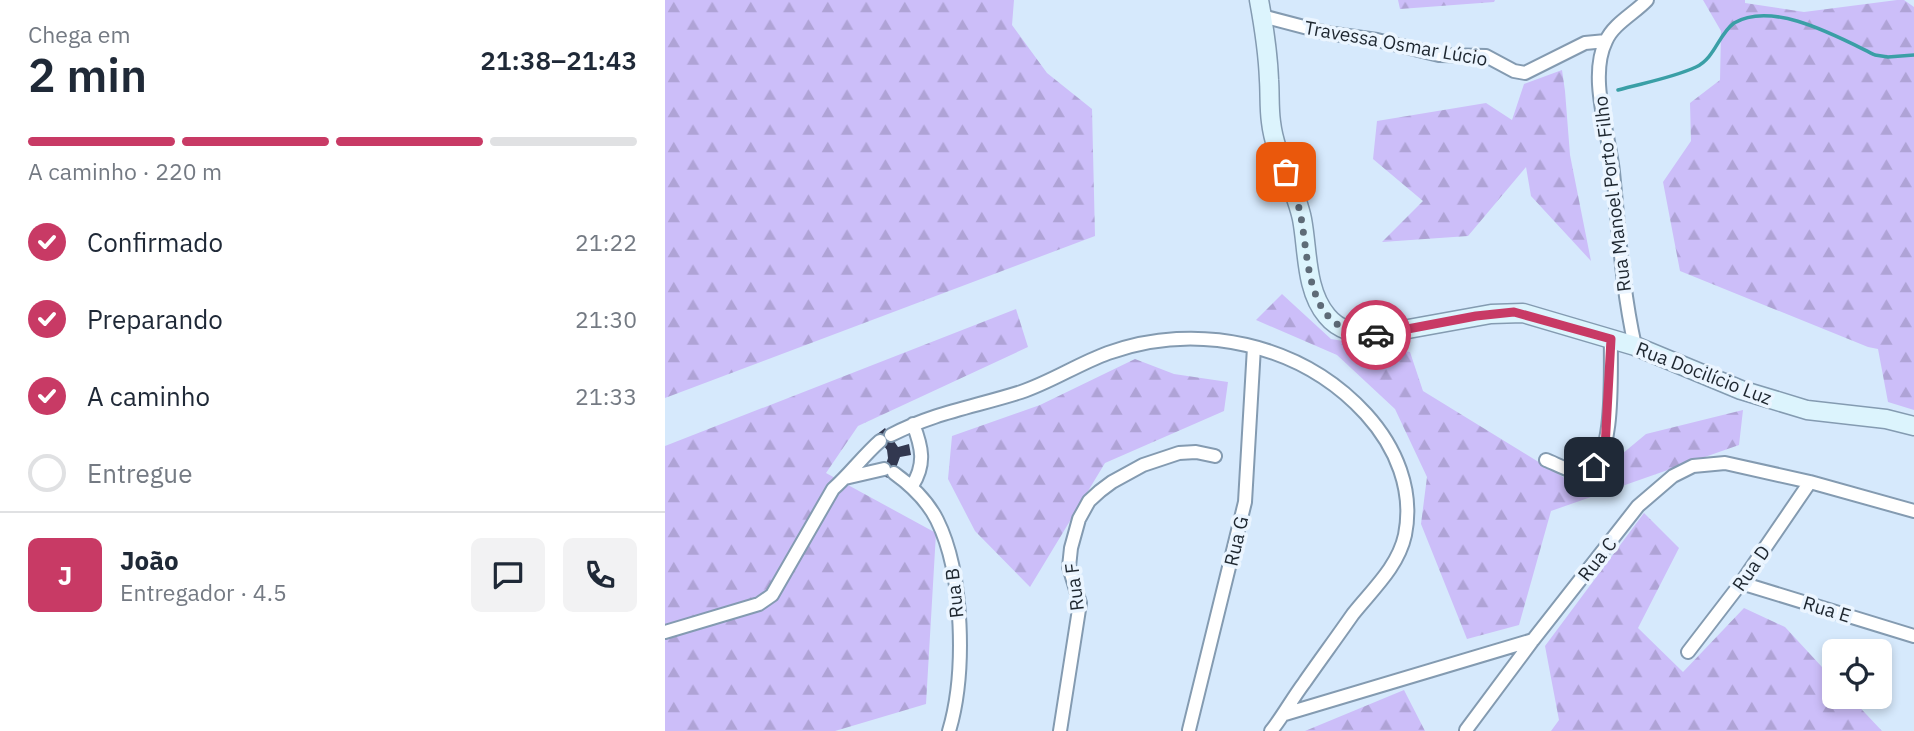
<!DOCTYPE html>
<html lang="pt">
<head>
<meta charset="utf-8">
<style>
  :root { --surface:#fff; --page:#f2f2f3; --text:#1f2937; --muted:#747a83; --line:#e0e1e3; --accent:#c83a65 }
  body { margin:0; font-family:"IBM Plex Sans",sans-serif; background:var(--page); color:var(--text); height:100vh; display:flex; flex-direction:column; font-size:26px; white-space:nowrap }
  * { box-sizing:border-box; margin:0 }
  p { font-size:23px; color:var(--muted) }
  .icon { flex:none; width:38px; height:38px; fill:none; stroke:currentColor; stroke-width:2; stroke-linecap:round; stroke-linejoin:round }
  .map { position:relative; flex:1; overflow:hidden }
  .panel { display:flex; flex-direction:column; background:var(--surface); width:665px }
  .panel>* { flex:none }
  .fabs { position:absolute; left:1157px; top:639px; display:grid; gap:14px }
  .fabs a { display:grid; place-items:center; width:70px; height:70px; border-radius:10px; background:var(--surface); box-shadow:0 4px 10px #0003; font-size:35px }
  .pin { position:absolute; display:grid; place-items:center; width:60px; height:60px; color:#fff; margin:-30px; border-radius:14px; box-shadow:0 4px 10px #0006 }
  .courier { position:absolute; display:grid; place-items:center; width:70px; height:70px; margin:-35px; border:5px solid #c83a65; border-radius:50%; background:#fff; color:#222; box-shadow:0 2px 9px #0007 }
  .headline em { font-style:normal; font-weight:600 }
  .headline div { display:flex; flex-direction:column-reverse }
  .headline { display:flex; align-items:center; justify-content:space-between; height:119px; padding:0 28px }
  h1 { font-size:46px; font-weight:600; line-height:52px }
  .bar { display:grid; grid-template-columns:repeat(4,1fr); gap:10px 7px; align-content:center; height:84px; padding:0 28px }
  .bar i { height:9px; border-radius:5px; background:var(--line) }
  .bar .on { background:var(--accent) }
  .bar p { grid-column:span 4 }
  .line { display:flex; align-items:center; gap:18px; padding:0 28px; border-top:2px solid var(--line) }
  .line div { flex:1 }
  .round { display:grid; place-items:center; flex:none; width:74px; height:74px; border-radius:10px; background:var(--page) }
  ol { padding:0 28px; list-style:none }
  li { display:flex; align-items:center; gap:21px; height:77px }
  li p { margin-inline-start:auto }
  li .icon { padding:7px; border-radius:50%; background:var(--accent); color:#fff; stroke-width:4 }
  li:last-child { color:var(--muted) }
  li i { width:38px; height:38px; border:4px solid var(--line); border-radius:50% }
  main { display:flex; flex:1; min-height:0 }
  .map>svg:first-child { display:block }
</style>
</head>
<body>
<main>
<section class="panel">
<div class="headline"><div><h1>2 min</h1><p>Chega em</p></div><em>21:38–21:43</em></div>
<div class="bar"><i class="on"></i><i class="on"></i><i class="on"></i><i></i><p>A caminho · 220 m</p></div>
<ol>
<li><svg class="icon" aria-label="check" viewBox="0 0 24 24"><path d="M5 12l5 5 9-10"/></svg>Confirmado<p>21:22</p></li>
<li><svg class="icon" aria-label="check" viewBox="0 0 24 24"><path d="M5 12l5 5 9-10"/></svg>Preparando<p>21:30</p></li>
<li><svg class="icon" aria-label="check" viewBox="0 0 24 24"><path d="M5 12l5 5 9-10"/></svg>A caminho<p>21:33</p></li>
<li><i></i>Entregue</li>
</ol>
<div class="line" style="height:126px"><b class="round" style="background:var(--accent);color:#fff">J</b><div><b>João</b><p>Entregador · 4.5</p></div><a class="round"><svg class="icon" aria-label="chat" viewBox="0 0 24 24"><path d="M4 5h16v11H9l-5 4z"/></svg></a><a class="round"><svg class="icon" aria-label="phone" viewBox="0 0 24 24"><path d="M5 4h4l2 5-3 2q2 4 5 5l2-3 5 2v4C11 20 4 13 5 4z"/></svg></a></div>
</section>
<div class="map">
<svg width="1249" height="731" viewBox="0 0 1249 731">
  <defs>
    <pattern id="forest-firs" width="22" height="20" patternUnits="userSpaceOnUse" patternTransform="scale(1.75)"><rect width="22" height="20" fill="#ccbef9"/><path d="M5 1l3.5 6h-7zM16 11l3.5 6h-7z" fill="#afa3d6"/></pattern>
  </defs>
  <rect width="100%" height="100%" fill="#d6e9fc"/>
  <path fill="url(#forest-firs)" d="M0,0H349L347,25L382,73L427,109L430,236L0,398Z
    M733,0H830L829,2L735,9Z
    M1038,0H1080V3L1139,12L1232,0H1239L1249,7V410L1223,402L1213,349L1203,347L1015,271L998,182L1026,141L1025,103L1055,80L1056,31Z
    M897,70L900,91L905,155L926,261L866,196L861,167L803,236L717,242L758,201L708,159L712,121L821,103L847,120L859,84Z
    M617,294L666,339L745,352L758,391L903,480L933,474L981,434L1078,410L1074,445L886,511L854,625L802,639L756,524L762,477L730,409L672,355L591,320Z
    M351,309L363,347L193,426L161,473L271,533L261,704L170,731H0V446Z
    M470,359L509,374L563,382L559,411L440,463L365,587L310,531L283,479L287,436L375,405Z
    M979,513L1014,548L973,628L1018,672L1079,608L1120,627L1169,680V696L1185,697L1217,731H886L894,720L880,646Z
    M739,690L760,731H640Z"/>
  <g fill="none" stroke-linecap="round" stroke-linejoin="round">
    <path stroke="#3a9fa6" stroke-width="3.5" d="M953,90C978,83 1007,78 1031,67C1050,58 1053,35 1069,23C1108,0 1173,37 1210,55L1223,57L1249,55"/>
  </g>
  <path fill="#323850" d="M220,428L233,447L244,444L246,455L235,457L227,479L217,476L223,458L222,450L211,435Z"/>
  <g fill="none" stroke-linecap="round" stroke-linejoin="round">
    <g stroke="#849bb1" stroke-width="16">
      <path id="street" d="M597,16L662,33L712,40L774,55L821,56L849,71L860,73L920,43L941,41
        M970,346C957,288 954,231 948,172C944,133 923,77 941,41C948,24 970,13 982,0
        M226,435C271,412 309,407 356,392C386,382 413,364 443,353C532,321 636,343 701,414C731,447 749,490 740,535C733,567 707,590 688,614C672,637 655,660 639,683C627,699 618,716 606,731
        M881,460C892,464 911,476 923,472C951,460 945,366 946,339
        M229,473C247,486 262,500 272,520C299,574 301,674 284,731
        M180,478L219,469
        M247,486C261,464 257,447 248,424
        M1076,583L1249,636
        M0,632L94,604L107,595L168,489C185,474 198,456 215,441
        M1023,652L1076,583L1145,482
        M620,714L868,640L973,506L1008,476L1028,466L1060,463L1145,482L1249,511
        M524,730L580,502L589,347
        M801,730L868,640
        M395,731L415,603L404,567L406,548L414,519L424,501L435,491L447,482L478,465L514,453L531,452L550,456"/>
    </g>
    <g stroke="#849bb1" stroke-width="21">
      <path id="secondary" d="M594,0C599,27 603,53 604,80C605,94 604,108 606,122C610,157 630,185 637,219C643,250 640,290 662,316C674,331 692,334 710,335L826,314L858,313L970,346L1076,390L1142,410L1221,419L1249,426"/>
    </g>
    <use href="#street" stroke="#fff" stroke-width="12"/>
    <use href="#secondary" stroke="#dcf4fd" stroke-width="18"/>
  </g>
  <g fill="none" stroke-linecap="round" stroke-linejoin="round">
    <path stroke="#5e6b77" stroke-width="7" stroke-dasharray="0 12.6" d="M621,172C629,188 634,205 637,223C645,274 644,334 711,335"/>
    <path stroke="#c83a65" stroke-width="9" d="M711,335L811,316L849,312L946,339L940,448L929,467"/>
  </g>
  <g text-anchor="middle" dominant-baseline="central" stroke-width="7" stroke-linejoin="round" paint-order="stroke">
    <g font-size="19" fill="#1e2730" stroke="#ebf5ff">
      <text transform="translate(731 43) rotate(10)">Travessa Osmar Lúcio</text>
      <text transform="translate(947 194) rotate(-97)">Rua Manoel Porto Filho</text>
      <text transform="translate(1039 373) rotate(21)">Rua Docilício Luz</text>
      <text transform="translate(571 541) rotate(-77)">Rua G</text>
      <text transform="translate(932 559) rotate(-52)">Rua C</text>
      <text transform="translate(1086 568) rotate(-55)">Rua D</text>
      <text transform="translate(409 587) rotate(-97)">Rua F</text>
      <text transform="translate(289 593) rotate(-96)">Rua B</text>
      <text transform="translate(1162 609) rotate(17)">Rua E</text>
    </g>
  </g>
</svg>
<div class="fabs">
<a><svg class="icon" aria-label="locate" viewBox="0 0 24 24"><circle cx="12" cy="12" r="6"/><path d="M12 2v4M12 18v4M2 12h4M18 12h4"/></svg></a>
</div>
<div class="pin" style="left:621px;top:172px;background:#ea580c"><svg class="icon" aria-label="bag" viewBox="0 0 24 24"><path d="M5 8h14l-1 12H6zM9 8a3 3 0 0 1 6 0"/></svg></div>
<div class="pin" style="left:929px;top:467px;background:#1f2937"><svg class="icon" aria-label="home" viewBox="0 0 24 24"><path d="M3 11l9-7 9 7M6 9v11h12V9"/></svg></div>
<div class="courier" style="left:711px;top:335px"><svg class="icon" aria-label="car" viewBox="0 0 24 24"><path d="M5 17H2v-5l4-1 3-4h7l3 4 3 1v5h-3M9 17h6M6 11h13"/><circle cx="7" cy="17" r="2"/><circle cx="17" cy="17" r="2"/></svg></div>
</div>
</main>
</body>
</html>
